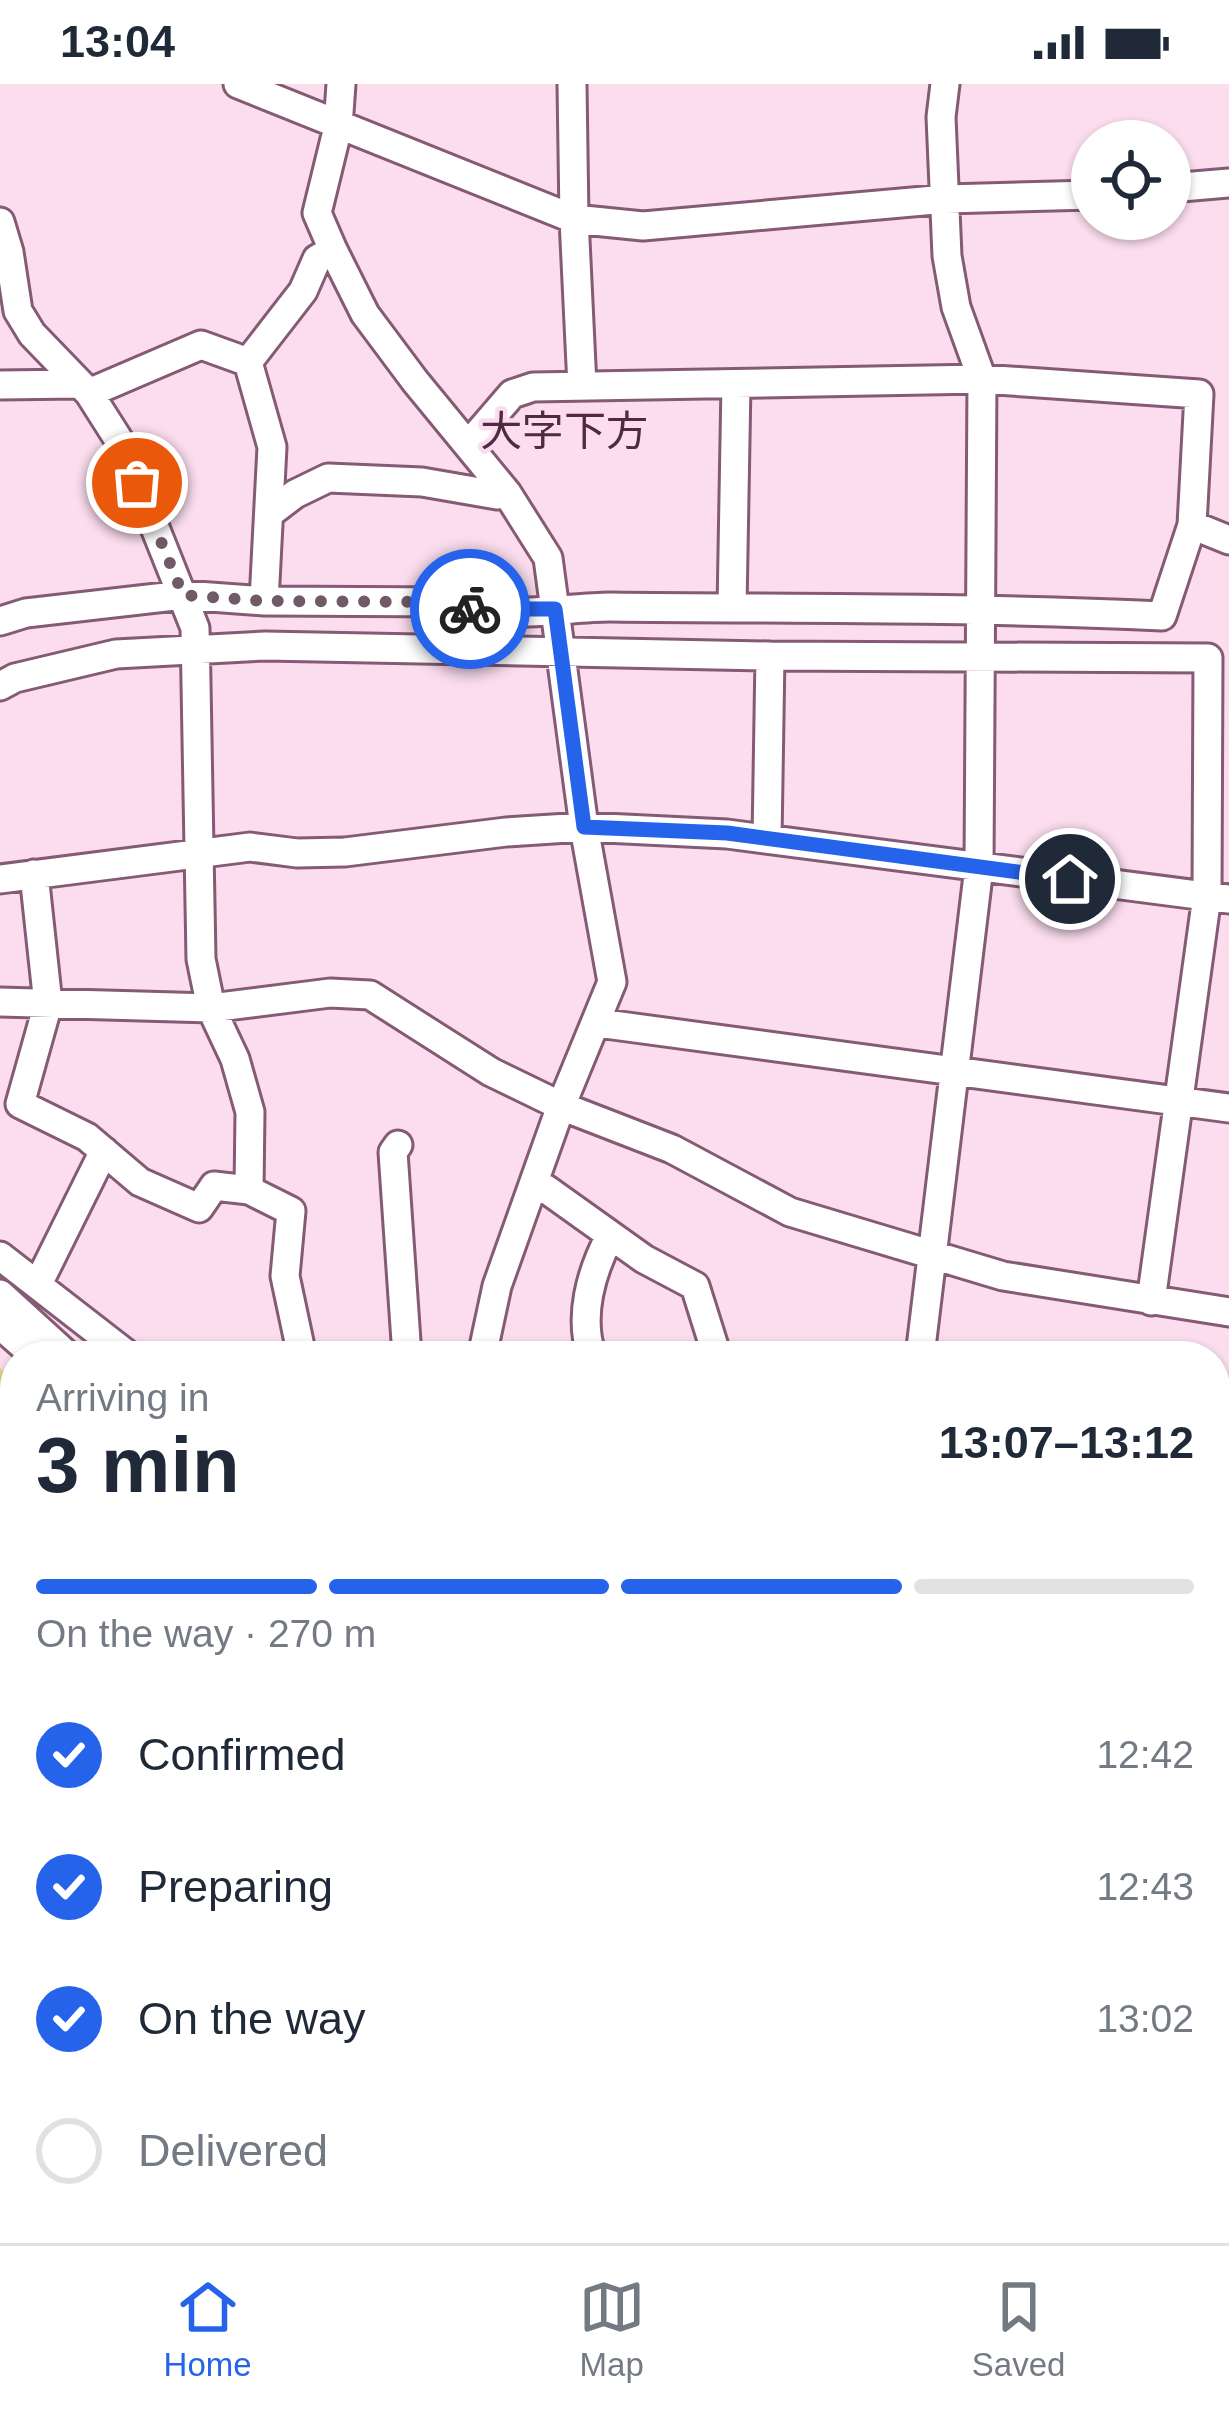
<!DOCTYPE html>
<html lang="en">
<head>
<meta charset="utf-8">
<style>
  :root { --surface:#fff; --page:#f2f2f3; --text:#1f2937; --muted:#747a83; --line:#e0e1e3; --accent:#2563eb }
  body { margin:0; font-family:Helvetica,"Noto Sans JP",sans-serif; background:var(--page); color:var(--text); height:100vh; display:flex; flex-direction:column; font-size:45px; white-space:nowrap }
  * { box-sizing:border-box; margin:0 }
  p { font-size:39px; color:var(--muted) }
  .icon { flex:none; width:66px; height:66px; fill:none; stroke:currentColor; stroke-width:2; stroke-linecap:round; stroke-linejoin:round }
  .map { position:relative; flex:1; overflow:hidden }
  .side { position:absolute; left:0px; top:1257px; width:1230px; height:903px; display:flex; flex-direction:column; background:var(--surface); border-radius:48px 48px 0 0; box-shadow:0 3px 9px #0004 }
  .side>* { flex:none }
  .tools { position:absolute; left:1071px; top:36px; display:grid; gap:24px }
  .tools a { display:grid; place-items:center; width:120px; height:120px; border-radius:50%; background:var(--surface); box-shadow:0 3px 9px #0004; font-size:60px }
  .pin { position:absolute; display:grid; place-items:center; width:102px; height:102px; color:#fff; margin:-51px; border:6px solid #fff; border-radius:50%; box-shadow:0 3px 12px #0007 }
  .courier { position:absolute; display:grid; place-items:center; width:120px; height:120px; margin:-60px; border:9px solid #2563eb; border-radius:50%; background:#fff; color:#222; box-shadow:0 3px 15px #0007 }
  .summary em { font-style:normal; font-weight:800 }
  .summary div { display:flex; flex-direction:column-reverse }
  .summary { display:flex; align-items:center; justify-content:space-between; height:204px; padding:0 36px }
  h1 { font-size:78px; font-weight:800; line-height:90px }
  .bar { display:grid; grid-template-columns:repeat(4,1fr); gap:18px 12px; align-content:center; height:144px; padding:0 36px }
  .bar i { height:15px; border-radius:9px; background:var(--line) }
  .bar .current { background:var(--accent) }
  .bar p { grid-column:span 4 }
  ol { padding:0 36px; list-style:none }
  li { display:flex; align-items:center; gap:36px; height:132px }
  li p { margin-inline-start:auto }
  li .icon { padding:12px; border-radius:50%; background:var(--accent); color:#fff; stroke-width:4 }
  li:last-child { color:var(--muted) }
  li i { width:66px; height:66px; border:6px solid var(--line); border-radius:50% }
  .status { display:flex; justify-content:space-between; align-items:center; height:84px; padding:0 60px; background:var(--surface); direction:ltr }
  .status svg { height:33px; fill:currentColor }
  .dock { display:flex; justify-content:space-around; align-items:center; height:168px; border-top:3px solid var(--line); background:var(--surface); font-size:33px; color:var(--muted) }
  .dock a { display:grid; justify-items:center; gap:6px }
  .dock .current { color:var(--accent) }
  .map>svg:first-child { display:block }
</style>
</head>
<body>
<div class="status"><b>13:04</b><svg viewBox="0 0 49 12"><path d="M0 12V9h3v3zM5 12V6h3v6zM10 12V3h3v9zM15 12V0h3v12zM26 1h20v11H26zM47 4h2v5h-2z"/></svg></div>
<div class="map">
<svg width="1229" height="2159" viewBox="0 0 1229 2159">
  <rect width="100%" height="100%" fill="#fbddee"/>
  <path fill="#e6db83" d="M0,1284L15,1295V1517L0,1510Z
    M1215,1744H1229V2060L1215,2056Z
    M0,1976L15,1983V2121L0,2114Z
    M59,2145H787L850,2159H83Z"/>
  <path fill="#f8a3d9" d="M0,1822L15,1832V1944L0,1938Z
    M1215,2121L1229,2130V2159H913L861,2145H1215Z"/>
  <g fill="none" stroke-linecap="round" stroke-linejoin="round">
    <path stroke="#f8a3d9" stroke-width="36" d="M0,1712L15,1723"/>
    <g stroke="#845a74" stroke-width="33">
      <path id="minor" d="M238,0L574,135L643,142L946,115L1092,111
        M341,0L338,43L317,129L333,166L365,230L415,297L507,409L548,474L584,743L612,898L561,1022L497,1202L482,1272
        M572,0L574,135L582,302
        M1170,104L1229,99
        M0,138L9,168L18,227L32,250L89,309L122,361L195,544L201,875L211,924L235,975L250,1028L249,1106L291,1127L285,1192L302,1272
        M0,301L77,300
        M89,309L201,261L248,278
        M270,429L295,410L328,394L422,398L497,411L507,409
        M1192,441L1229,456
        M264,517L272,363L248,278L303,207L317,175L333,166
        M732,524L736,300
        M0,537L26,529L183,511L264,517L456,518C494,538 566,523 610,523C794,525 978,523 1162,532L1192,441L1199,310L982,295L533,303L512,310L469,360
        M0,602L15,594L116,570L265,562L770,572
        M767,755L770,572L1208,574L1207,812L1151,1217
        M34,790L48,920L20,1020L87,1053L140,1098L199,1124L214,1102L249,1106
        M0,795L250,763L297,769L345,768L506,748L584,743L727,750L1229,815
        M0,918L211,924L330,909L370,911L491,988L561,1022L672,1065L790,1128L1003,1192L1229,1228
        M598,939L1229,1024
        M398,1061L393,1068L407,1272
        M534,1100L546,1105L644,1175L695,1202L717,1272
        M0,1172L129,1272
        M38,1200L104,1067
        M0,1210L68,1272
        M0,1241L35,1272
        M592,1272C578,1233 591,1188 610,1152
        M920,1272L979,783L982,295L956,223L947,172L941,33L945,0
        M1215,1668H1229
        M1215,1690L1229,1688
        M0,2150L17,2159"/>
    </g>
    <path stroke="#a18897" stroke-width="3" stroke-dasharray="9 9" stroke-linecap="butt" d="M1215,1429L1229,1430"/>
    <use href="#minor" stroke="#fff" stroke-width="27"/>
  </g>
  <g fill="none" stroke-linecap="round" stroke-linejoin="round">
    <path stroke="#705a67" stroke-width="12" stroke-dasharray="0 21.6" d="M137,399L183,511L264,517L456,518L470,525"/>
    <path stroke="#2563eb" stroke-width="15" d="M470,525H555L584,743L727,749L1070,795"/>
  </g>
  <g text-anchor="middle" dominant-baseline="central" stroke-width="9" stroke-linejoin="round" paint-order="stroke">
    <g font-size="42" fill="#502a42" stroke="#fbddee">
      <text x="564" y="347">大字下方</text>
    </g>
  </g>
</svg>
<div class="tools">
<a><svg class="icon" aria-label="locate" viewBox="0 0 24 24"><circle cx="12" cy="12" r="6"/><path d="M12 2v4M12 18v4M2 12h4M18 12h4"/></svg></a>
</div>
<div class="pin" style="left:137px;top:399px;background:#ea580c"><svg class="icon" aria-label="bag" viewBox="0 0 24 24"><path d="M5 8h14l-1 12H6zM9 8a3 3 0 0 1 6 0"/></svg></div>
<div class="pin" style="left:1070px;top:795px;background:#1f2937"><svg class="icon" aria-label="home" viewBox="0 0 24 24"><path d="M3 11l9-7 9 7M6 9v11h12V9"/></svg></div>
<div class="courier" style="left:470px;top:525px"><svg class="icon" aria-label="bike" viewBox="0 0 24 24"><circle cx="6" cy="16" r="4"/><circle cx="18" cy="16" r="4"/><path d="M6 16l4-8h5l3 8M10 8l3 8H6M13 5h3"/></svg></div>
<section class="side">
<div class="summary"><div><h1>3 min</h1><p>Arriving in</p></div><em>13:07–13:12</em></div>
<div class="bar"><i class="current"></i><i class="current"></i><i class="current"></i><i></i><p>On the way · 270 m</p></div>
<ol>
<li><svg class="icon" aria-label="check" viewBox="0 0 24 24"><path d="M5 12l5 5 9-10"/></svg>Confirmed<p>12:42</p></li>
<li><svg class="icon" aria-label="check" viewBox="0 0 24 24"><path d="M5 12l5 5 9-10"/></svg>Preparing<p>12:43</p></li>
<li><svg class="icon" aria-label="check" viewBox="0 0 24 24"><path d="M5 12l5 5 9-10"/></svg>On the way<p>13:02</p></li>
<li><i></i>Delivered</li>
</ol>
</section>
</div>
<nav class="dock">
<a class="current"><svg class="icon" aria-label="home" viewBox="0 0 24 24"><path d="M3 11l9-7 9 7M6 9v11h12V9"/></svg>Home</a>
<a><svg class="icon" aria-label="map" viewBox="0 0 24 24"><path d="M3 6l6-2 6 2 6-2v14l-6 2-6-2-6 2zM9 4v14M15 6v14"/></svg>Map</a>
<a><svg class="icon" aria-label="saved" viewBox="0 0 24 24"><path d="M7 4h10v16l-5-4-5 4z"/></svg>Saved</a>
</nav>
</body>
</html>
